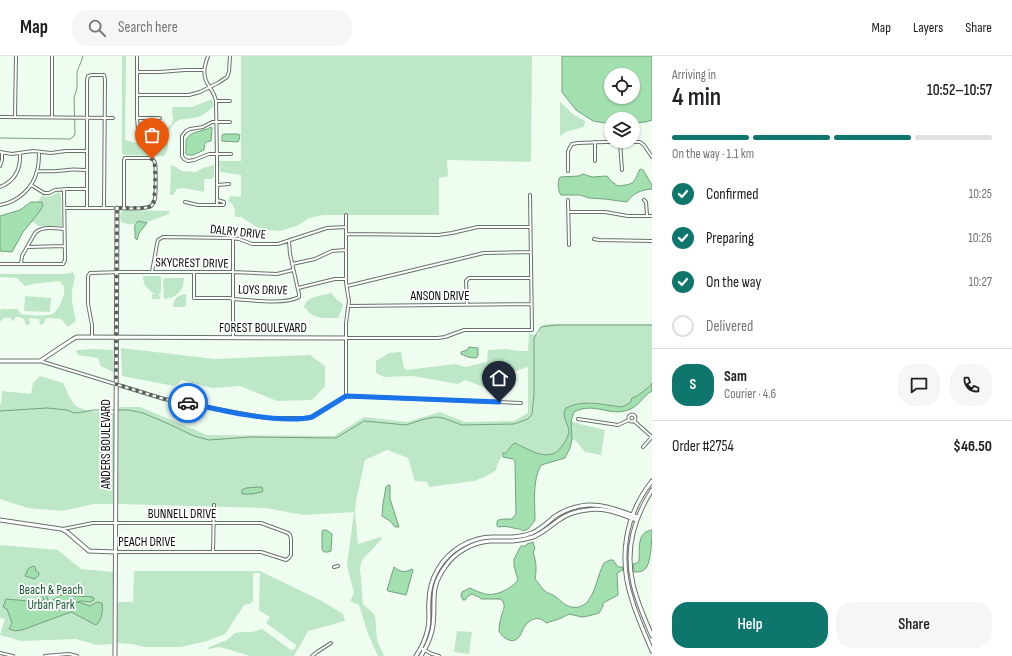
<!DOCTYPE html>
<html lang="en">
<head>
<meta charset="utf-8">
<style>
  :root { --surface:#fff; --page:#f6f6f6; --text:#202124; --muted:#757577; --line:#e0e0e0; --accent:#0f766e }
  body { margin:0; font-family:"Sofia Sans Condensed",sans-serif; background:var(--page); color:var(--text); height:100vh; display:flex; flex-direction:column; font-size:15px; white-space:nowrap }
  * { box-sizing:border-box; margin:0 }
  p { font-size:13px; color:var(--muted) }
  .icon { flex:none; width:22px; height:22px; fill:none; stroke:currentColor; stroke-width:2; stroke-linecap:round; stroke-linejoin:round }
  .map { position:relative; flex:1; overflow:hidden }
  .drawer { display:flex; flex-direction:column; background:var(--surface); width:360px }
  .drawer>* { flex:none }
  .buttons { position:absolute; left:604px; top:12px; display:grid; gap:8px }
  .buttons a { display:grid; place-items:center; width:36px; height:36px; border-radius:50%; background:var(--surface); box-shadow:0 1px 3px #0004; font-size:20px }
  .pin { position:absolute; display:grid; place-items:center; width:34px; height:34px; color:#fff; margin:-41px -17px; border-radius:50% 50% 50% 0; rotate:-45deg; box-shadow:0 0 4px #0007 }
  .pin .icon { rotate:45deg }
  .courier { position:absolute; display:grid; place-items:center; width:40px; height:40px; margin:-20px; border:3px solid #1a73e8; border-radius:50%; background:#fff; color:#222; box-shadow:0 1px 5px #0007 }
  .head em { font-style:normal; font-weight:600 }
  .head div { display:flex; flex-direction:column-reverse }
  .head { display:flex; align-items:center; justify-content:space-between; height:68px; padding:0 20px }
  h1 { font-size:26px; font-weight:600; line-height:30px }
  .bar { display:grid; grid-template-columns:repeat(4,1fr); gap:6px 4px; align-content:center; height:48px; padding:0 20px }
  .bar i { height:5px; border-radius:3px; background:var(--line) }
  .bar .selected { background:var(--accent) }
  .bar p { grid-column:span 4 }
  .line { display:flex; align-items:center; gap:10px; padding:0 20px; border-top:1px solid var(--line) }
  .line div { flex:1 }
  .round { display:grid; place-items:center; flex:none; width:42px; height:42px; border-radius:16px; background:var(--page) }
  ol { padding:0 20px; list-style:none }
  li { display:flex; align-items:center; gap:12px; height:44px }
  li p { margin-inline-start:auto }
  li .icon { padding:4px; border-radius:50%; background:var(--accent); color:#fff; stroke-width:4 }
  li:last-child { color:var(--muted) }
  li i { width:22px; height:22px; border:2px solid var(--line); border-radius:50% }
  .primary-button { display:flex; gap:8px; margin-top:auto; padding:8px 20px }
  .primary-button a { flex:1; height:46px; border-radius:16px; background:var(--accent); color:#fff; font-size:16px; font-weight:600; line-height:46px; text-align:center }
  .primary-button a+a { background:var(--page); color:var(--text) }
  header { display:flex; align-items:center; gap:24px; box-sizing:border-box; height:56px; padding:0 20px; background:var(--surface); border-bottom:1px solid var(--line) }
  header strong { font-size:19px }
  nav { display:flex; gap:22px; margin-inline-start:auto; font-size:14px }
  .search { width:280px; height:36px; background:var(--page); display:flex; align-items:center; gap:10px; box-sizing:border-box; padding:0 14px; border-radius:16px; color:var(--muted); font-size:15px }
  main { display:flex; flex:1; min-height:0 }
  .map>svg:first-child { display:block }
</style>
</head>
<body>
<header>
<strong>Map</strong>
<div class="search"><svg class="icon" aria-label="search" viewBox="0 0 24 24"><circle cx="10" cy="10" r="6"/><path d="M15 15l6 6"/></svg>Search here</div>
<nav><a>Map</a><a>Layers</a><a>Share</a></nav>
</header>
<main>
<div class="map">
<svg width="652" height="600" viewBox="0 0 652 600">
  <rect width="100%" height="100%" fill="#effdf1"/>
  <path fill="#bee7c7" d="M122,0H126L125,84L136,87L144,86L151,78C159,77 171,74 173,64C173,59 171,56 173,51H192L210,44H213L214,50C209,54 204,59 198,61C188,64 180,60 172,70C165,79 170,86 167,95C167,97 165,98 164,100L125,99L122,98Z
    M241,0H532L531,106L447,104L448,120L439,122V159H323L309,162L299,169L280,175L260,173L241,161H235C235,153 235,149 228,145L230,140L241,141V119L220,116L219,105H241Z
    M560,46L574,59L585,65L584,71L568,75L560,80Z
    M171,109H172L182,115L196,116L203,112L214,109V121L212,123H206L204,124V136L184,132L177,133L173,139H170Z
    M58,136L61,138L62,169L61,170H39L32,165L37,159L42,146H38L42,139H45V141L52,140Z
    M124,154L169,155V158L150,165L147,167L138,165C132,170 128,168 121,166L120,160L121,156Z
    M73,216L75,221L72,235V246L76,265L68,271L61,263L48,262L45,263L44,268L40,269L39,263L30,262L29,263L30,268L26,269L24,263L19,261H15L14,265H13C11,261 8,261 4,262L0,266V254L2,253H17L21,258C27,259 46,261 52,258C59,254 66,238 64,230C63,230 60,225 60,225L33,228L25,230L17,222L0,221V218H65Z
    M143,220H160L161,222V237L159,238L160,243H152V238H156C148,235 143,229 143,220Z
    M165,222H184C184,235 176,242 164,243L163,224Z
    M331,237L337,244L343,248L342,253L338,262C324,262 314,264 304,251C307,240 321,240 331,237Z
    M186,238V249L184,251H173C174,242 178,239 186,238Z
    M25,240L51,242L50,256L24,255Z
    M545,268H652V327L649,331L637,340L632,342L630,347L622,351L592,347L571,349L565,363C570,373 570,377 565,386C552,409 532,395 515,387L512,389L506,397L503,398L498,407L496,414L485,421L474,425L429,431L427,426L415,425L408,402L387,394L365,404L356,445L355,456L358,488L381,481L382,483L362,504L360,512L363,548L375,559L377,584L384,600H378L368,578L359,549L350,545L354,537L347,510L354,456L304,459L265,452L118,448L119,351H140L207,379L334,380L364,361L407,366L440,356L465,366L514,365L528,357V311L512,316L503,330L489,333L465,324L458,328L412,320L384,321L376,317V305L389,297L401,296L404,312L407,314L455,308L465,311L487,306L488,294L506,293L518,295H528L529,278L539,279V272Z
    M121,292L215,303L310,299L325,310V330L312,344L277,345L240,330L212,332L182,324L174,330L122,320Z
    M93,293L113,294V316L101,310L98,302L78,299L76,295L78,294Z
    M40,320L63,327C66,333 71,346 76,350C85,356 103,356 114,357L113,448H94L62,455L28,452L0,443V348H1L2,335L31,338L33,327Z
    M571,365L580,368L605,374L601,399L585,396L577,386L572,383Z
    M0,489L58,494L81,513L113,516L112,588L97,589L76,583L21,585L0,579L5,563L0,562Z
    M134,515H260L322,545L343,558L345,565L308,575L294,600H250L220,591L208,593L209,591L227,584L235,577L243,576H252L262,573L291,594L295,593L296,589L266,567L270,561L260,555L259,553L260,517H253V545L250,548L244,549L225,578L207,585L181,591H144L132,588L116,587V546H133Z
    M457,575L472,576L469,598L454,596Z"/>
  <path fill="#a2e0b0" stroke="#74a17e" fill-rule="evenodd" d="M562,0H652V64L646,66L633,67V63H611V67H605L593,65L576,54L562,36ZM611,19H633V41H611Z
    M211,71L212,72L211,85C204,86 205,87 204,94L193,99H187L185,96L186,95C186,92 186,88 186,85C188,75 203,76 211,71Z
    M224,78H237L240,79L239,84L238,86L222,85V79Z
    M640,113L643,114L652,129V133C641,134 633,137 627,146L605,143L589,142L580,139H561C558,135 557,126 560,121L579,120L583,118L592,121L607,120L611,125L618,130C636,128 633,127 640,113Z
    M31,146H42L43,150L37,159L23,176L12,196L0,195V160L20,154Z
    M138,165L147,167L139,177L137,184L135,182C136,175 132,170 138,165Z
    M469,291L478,292V299L476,302L468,301L461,298V296L467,294Z
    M652,327V335C641,341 640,351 625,355C607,359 593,346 574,356L571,365L572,383L570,392L565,402L541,409C532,425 535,447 535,464C533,468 530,470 528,473L523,475L520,473C513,473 508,469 499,471L497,470V466L498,464L504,463H512L516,458L515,405L513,403L503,401V397H506L512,389L515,387C530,394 550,408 562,390C565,386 568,381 569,376C569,370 564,364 564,358C564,356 565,354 566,352C583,343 604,349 622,351L630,347L632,342L637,340L649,331Z
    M388,429H390V443L399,471H395L390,465L382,460L383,448L386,431Z
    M258,431H262L263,435L262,436L252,438H242V434L246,432Z
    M323,474H326L332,478L331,495L328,496H324L322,494V477Z
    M652,474C652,483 651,506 646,512C643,516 638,516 634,516L633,508L637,507L639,505C640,494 636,476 652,474Z
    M533,486L535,493L533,496C536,505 537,513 535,523C538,526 541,532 545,535C547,537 551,538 553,539C558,542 561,546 566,549C575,554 585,551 590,542C597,531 598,518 604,507L610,504H613L618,511H622L623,514L617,517L618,539L603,547V550L599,557L588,560L582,561L569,558L559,563L546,567C538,558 528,564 523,573C522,575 521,579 519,581C513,589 502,582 499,575C499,570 500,564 502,558C504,553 505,551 503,545L500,543H481L479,541L472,538L468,540L465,544H463L461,540L462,536L470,532C474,534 478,536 482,537C494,542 511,533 518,524L514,510V503L521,490H526L527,488Z
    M33,510L35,511L36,515L39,517V519L35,523L25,520L28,513Z
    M394,511C400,516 405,517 412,513L413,514L407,536L406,539L388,535L387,534Z
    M37,535L43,537L48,542L47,548L60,539L93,541L94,544L90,546L81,545L70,548L72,549L78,546L90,550L97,546L102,547C103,555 102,564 96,569L71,556L22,574L15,575L9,573L12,567L7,553L3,551L6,543L40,546L44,543Z"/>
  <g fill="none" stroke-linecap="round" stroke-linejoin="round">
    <path stroke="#74a17e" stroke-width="1" d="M0,82L70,83L74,80L75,77L74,42L77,32V16L81,6L83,0
      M117,354H128L143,357L169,368L194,380L209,384L250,381L336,382L364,365L406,369L412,367L425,363L435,361L443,362L462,369L514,368L528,363L532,358L534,339V282L541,271L557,269H652
      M0,355L47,352L67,354L74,357L83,356L93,354H114"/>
    <g stroke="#677269" stroke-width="4">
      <path id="street" d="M137,0V62L138,73
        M208,0C204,11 202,20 209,30C212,35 215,39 216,45L217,102V149
        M137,16H160L185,14H204
        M137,39H189L200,36L218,27L227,21L229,16L230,0
        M216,45H230
        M0,61L113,62
        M15,61L16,0
        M52,61V0
        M137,62H160
        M230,66H212L203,71L190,73L186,75L182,80V100L184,103L188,105L194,104L209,98H231
        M620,86L622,114
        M0,96L12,98L33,95L51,97L66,95H87
        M595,105V86
        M0,110L2,104V97
        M37,115C49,116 56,115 67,114C73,113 80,114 87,114
        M568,115V96L569,93L572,88L578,87L605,86H640L644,89L652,101
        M31,129L44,137H49L55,134L67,133H87
        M217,129L229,128
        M0,131C15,125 21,113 20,97
        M568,144L569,189
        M644,144L646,146L647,159
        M185,146L198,149H223L224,148V146L217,144
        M0,149C18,146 33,132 37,115C39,109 39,102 39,96
        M65,152H113
        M87,152V24L88,20L92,19H104L105,23L104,151
        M117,152C124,152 145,154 151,150C153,148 155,144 155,142C156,136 156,112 155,107C154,104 153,104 151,102H125L124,104V152
        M569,156H605L628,160H652
        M346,178L438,179L452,177L478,171H530
        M594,183L599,184L652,185
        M28,191L64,190
        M0,208H63L65,204L64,133
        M21,208L22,200L35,177C42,170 55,172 64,173
        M292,208L315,203L332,195L346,194
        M152,216L157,188L158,184L163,181L231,182L239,183L252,188H278L327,172L346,171
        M194,216V242H230L233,243C249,244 285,249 299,241V238L290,198L289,185
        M347,230L484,197L531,196
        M298,232L335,223H346
        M467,248L466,225L469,222H531
        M348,250L531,248
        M92,281V269L88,248V220L90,217L122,216H232L277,218L293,214
        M233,282V182
        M346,282H438L445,281L464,274H532L530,139
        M40,305L164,343L267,362H309L313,360L346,340L521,347
        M346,340V267L349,245L346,227V159
        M628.5 362a3.5 3.5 0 1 1 7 0a3.5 3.5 0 1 1-7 0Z
        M578,363L618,369L629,364
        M634,365L652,381
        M643,391L652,381
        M63,473L93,467H261L288,477L290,479L291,483V499L289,502L286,504L261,496H115
        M213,496L214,449
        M334,511L338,510
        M421,592L432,598L439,600
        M0,597L13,600
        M45,600L69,598L77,600
        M312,600L317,596L331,587"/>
    </g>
    <g stroke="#677269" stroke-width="5">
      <path id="secondary" d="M0,305H40L73,283L77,281L346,282
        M652,425C625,459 618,502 632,544C637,561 645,578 652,595
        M652,434C634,462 625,494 633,528C637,546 645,563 652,580
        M0,464L61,473L67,476L89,495L115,496
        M115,600L117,152
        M416,600C422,591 426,582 428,572C430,563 428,554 429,545C429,534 432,523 438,513C449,494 471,481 493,481C507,481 519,482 532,477C541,473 547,467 554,461C564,454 576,450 588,449C606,448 622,456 638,461
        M421,600C427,590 432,580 433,569C436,545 429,533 445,511C455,496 473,486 491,485C507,485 517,486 533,481C543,477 550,470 559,464C567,458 577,455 587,454C606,451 619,458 637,464"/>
    </g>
    <use href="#street" stroke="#fff" stroke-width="2"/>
    <use href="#secondary" stroke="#fff" stroke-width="3"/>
  </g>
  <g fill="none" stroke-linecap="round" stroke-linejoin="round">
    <path stroke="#5a615b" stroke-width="4" stroke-dasharray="0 7.2" d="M152,103C153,104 154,105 154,106C156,110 155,143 153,147C151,151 148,151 145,152H117L116,328L164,343L188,347"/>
    <path stroke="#1a73e8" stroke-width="5" d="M188,347C221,354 257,363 290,363C298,363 305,363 312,361L346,340L499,346"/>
  </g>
  <g text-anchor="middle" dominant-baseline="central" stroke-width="3.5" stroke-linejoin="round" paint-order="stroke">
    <g font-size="13" fill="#090d0a" stroke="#fff">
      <text transform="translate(238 176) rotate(6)">DALRY DRIVE</text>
      <text transform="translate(192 207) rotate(1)">SKYCREST DRIVE</text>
      <text transform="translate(263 234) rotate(1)">LOYS DRIVE</text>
      <text x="440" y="240">ANSON DRIVE</text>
      <text x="263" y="272">FOREST BOULEVARD</text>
      <text transform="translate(106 388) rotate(-90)">ANDERS BOULEVARD</text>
      <text x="182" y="458">BUNNELL DRIVE</text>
      <text x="147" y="486">PEACH DRIVE</text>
    </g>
    <g font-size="13" fill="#11562b" stroke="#fff">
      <text x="51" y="534">Beach &amp; Peach<tspan x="51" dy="15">Urban Park</tspan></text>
    </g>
  </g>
</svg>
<div class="buttons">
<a><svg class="icon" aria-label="locate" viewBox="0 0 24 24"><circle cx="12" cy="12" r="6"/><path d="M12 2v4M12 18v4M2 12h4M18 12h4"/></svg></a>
<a><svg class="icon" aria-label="layers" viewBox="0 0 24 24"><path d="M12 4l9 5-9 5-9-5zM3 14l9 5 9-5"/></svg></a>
</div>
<div class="pin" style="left:152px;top:103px;background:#ea580c"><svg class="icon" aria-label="bag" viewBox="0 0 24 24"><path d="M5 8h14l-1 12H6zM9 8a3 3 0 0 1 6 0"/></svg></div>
<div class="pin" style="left:499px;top:346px;background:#1f2937"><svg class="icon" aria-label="home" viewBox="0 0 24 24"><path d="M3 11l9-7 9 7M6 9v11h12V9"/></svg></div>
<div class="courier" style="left:188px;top:347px"><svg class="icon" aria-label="car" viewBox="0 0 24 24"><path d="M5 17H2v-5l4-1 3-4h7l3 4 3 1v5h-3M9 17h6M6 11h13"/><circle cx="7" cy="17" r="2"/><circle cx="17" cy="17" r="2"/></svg></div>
</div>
<section class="drawer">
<div class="head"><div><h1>4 min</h1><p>Arriving in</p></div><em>10:52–10:57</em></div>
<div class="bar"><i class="selected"></i><i class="selected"></i><i class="selected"></i><i></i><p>On the way · 1.1 km</p></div>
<ol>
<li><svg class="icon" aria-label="check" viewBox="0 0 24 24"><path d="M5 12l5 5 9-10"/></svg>Confirmed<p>10:25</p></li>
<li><svg class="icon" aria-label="check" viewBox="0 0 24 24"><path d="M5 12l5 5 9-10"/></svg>Preparing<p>10:26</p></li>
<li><svg class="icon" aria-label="check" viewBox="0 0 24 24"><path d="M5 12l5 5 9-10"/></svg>On the way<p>10:27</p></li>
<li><i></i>Delivered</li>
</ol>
<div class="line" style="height:72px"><b class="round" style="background:var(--accent);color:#fff">S</b><div><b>Sam</b><p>Courier · 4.6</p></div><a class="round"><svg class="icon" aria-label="chat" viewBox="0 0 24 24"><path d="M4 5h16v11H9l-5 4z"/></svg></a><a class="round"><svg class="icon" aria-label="phone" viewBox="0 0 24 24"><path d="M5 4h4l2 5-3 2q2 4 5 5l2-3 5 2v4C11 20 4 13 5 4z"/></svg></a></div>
<div class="line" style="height:52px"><div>Order #2754</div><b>$46.50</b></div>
<div class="primary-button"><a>Help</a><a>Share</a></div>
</section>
</main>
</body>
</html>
